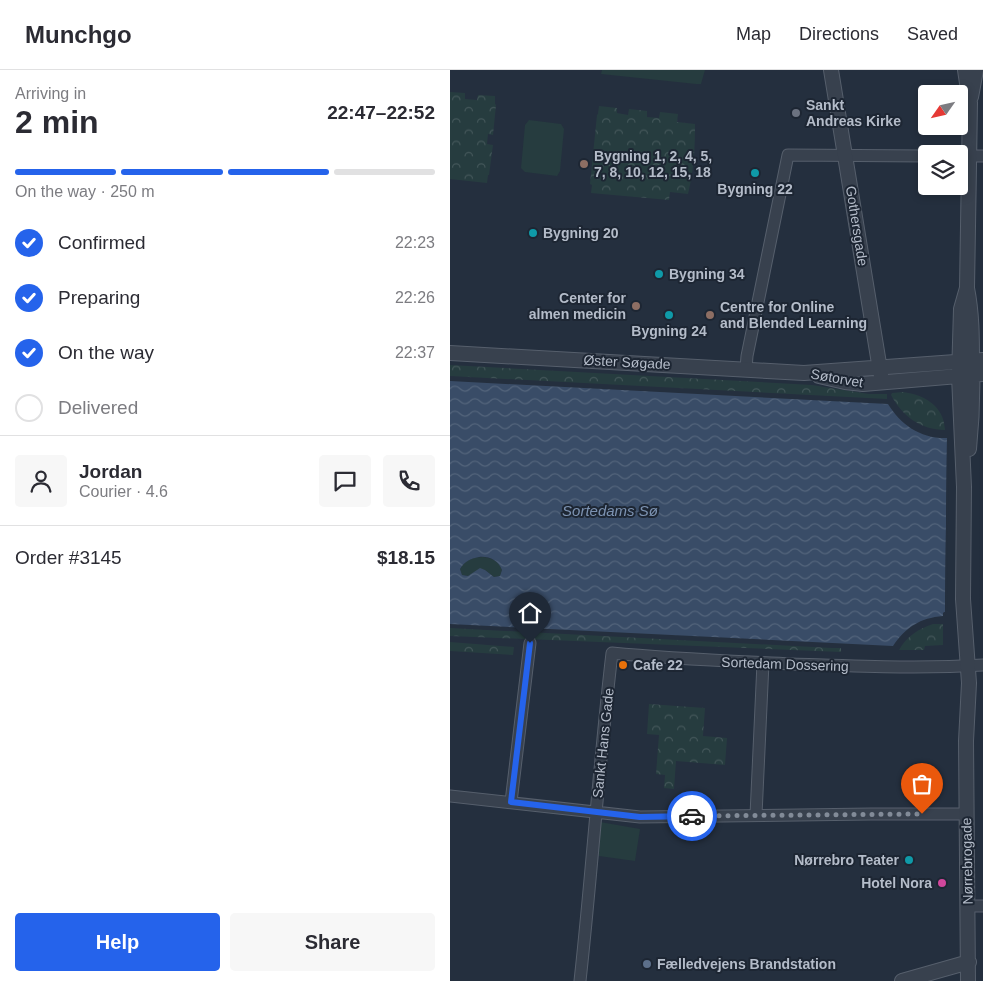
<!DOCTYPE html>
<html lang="en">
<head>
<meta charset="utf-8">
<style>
  :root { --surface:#fff; --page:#f7f7f7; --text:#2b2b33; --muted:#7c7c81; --line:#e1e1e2; --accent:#2563eb }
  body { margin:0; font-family:Arial,sans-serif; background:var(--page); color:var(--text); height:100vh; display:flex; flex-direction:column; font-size:19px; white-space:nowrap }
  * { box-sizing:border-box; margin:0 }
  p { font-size:16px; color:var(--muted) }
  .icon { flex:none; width:28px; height:28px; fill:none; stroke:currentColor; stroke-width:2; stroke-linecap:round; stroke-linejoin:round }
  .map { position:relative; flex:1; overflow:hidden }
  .drawer { display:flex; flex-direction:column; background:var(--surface); width:450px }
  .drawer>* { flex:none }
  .needle { width:32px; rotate:236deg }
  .tools { position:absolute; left:468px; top:15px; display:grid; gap:10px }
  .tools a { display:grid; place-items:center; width:50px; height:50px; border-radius:5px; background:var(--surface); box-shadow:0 2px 8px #0003; font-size:25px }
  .pin { position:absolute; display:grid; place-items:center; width:42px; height:42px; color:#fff; margin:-51px -21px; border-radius:50% 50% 50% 0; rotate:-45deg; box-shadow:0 0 5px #0007 }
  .pin .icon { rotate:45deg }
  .courier { position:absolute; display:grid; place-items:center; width:50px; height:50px; margin:-25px; border:4px solid #2563eb; border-radius:50%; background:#fff; color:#222; box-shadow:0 1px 6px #0007 }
  .head em { font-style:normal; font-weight:600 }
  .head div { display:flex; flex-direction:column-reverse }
  .head { display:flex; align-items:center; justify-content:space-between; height:85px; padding:0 15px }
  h1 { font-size:32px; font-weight:600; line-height:38px }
  .bar { display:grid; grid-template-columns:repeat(4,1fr); gap:8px 5px; align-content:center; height:60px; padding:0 15px }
  .bar i { height:6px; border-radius:4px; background:var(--line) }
  .bar .selected { background:var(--accent) }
  .bar p { grid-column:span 4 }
  .line { display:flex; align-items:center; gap:12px; padding:0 15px; border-top:1px solid var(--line) }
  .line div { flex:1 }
  .round { display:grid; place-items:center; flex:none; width:52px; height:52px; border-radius:5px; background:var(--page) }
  ol { padding:0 15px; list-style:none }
  li { display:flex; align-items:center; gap:15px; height:55px }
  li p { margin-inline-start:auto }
  li .icon { padding:5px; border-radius:50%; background:var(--accent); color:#fff; stroke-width:4 }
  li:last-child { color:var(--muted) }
  li i { width:28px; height:28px; border:2px solid var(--line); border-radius:50% }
  .action { display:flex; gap:10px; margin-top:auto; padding:10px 15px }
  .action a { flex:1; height:58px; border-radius:5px; background:var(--accent); color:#fff; font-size:20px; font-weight:600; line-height:58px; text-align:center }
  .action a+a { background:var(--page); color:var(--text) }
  header { display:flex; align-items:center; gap:30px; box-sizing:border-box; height:70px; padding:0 25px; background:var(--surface); border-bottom:1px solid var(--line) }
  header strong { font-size:24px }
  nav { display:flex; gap:28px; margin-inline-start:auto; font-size:18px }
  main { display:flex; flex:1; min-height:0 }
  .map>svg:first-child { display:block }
</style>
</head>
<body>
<header>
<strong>Munchgo</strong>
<nav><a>Map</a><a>Directions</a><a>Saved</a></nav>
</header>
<main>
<section class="drawer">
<div class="head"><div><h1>2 min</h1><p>Arriving in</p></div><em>22:47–22:52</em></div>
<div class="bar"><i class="selected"></i><i class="selected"></i><i class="selected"></i><i></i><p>On the way · 250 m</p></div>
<ol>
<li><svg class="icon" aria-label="check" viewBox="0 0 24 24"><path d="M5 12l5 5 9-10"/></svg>Confirmed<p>22:23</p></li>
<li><svg class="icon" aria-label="check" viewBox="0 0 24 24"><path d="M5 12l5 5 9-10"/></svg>Preparing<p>22:26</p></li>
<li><svg class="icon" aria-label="check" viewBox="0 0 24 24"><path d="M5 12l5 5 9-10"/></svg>On the way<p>22:37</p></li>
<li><i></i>Delivered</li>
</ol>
<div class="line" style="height:90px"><a class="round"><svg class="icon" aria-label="person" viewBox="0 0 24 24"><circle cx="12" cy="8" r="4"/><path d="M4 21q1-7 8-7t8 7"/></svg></a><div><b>Jordan</b><p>Courier · 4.6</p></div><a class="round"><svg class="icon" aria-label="chat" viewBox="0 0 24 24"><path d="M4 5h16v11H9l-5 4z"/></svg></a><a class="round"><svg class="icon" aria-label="phone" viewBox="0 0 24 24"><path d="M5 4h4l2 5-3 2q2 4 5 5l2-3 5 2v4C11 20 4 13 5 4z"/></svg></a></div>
<div class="line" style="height:65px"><div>Order #3145</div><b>$18.15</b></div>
<div class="action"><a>Help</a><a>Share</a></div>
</section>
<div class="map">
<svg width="533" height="911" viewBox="0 0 533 911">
  <defs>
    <pattern id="forest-crowns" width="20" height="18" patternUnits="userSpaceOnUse" patternTransform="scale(1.25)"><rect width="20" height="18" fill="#263c3f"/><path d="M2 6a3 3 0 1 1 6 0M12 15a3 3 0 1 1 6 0" fill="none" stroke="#435659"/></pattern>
    <pattern id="water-waves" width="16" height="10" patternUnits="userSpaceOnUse" patternTransform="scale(1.25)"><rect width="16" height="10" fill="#394c67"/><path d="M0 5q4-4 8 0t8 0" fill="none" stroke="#53647b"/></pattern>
  </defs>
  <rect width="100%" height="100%" fill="#242f3e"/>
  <path fill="#263c3f" d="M152,0H255L251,14H246L151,4Z
    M79,50L111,54L114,59L110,101L107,106L75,102L71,98L75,55Z
    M33,487C42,488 49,491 52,500L50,506L44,507L35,500L31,499L18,506L12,505L10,499C15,490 23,487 33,487Z
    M150,752L190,759L185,791L149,786Z"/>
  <path fill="url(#forest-crowns)" d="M0,22L15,23V29L27,30L28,25L45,26V34L46,35L43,65L38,64L37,74L43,75L39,105H38L37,113L0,109Z
    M149,36L167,38V43L178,45L179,39L197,41V47L209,48L210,42L228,44L227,52L245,54C245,78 244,100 238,124L220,122L219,130L141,123L142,115L140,114L147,45L148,44Z
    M0,295L362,315L419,324H437V329L0,306Z
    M453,322C475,325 494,336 495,360C471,360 452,346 441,325L442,323Z
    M483,554H493V575L475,576L474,580H449C457,566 468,559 483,554Z
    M0,558L382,578H391V582L0,566Z
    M0,572L64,577L63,585L0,581Z
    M199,634L255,638L253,666L277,668L275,695L226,691L224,719L214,718L215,705L206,704L209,665L197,664Z"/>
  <path fill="url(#water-waves)" fill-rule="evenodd" d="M0,311L438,334C451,355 471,369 497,368L495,542L493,543V546C470,548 456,557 443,576L0,554ZM29,487C39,486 48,490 52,500L50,506L44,507L35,500L30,498L18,506L12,505L10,499C15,491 20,489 29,487Z
    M533,369V543H532Z"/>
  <path fill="#242f3e" d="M497,368H499L497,542L495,546H493V543L495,542Z
    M530,369H533V545L529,543Z"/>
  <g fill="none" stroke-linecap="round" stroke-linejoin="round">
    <g stroke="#565f6c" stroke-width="13">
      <path id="minor" d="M509,86H533
        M296,299L297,286L338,85L476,86
        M0,726L190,747L421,744H517
        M61,732L80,573
        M306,745L313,593
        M518,836H533
        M130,911C142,802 149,693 162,583C222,589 282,591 342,594C406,596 469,599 533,595"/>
    </g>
    <g stroke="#565f6c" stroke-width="16">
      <path id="tertiary" d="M381,0L432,312
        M515,0L520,33L517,218C522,243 522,268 522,293C523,322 522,350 519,379
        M521,27L526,0
        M517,218L511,239L509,306L514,417L513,529L519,613L516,671L518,911
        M0,283L354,303L533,290
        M369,306L395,312L413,314L533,304
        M452,911L519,892"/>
    </g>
    <use href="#minor" stroke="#38414e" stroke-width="11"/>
    <use href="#tertiary" stroke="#38414e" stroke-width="14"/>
  </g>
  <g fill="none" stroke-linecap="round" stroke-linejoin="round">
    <path stroke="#828b98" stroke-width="5" stroke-dasharray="0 9" d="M242,746L472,744"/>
    <path stroke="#2563eb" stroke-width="6" d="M80,573L61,732L190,747L242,746"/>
  </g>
  <circle fill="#6b7280" stroke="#1d2633" stroke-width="2" cx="346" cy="43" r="5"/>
  <g fill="#8d6e63" stroke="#1d2633" stroke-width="2">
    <circle cx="134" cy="94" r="5"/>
    <circle cx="186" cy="236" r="5"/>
    <circle cx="260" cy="245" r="5"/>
  </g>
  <g fill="#0f9aa8" stroke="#1d2633" stroke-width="2">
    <circle cx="305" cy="103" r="5"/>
    <circle cx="83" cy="163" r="5"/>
    <circle cx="209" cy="204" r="5"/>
    <circle cx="219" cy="245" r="5"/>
    <circle cx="459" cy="790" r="5"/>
  </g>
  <circle fill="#e8710a" stroke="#1d2633" stroke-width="2" cx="173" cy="595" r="5"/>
  <circle fill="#d1479c" stroke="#1d2633" stroke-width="2" cx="492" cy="813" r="5"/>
  <circle fill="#5c6f8a" stroke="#1d2633" stroke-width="2" cx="197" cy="894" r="5"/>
  <g text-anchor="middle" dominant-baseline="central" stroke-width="4" stroke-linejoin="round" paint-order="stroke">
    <g font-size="14" font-weight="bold" fill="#b4bcc9" stroke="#1d2633" text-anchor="start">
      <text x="356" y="35">Sankt<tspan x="356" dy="16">Andreas Kirke</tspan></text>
      <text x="144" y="86">Bygning 1, 2, 4, 5,<tspan x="144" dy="16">7, 8, 10, 12, 15, 18</tspan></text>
      <text x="305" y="119" text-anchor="middle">Bygning 22</text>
      <text x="93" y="163">Bygning 20</text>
      <text x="219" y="204">Bygning 34</text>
      <text x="176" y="228" text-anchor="end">Center for<tspan x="176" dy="16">almen medicin</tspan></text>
      <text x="270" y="237">Centre for Online<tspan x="270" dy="16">and Blended Learning</tspan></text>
      <text x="219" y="261" text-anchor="middle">Bygning 24</text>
      <text x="183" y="595">Cafe 22</text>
      <text x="449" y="790" text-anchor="end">Nørrebro Teater</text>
      <text x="482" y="813" text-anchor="end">Hotel Nora</text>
      <text x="207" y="894">Fælledvejens Brandstation</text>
    </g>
    <g font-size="14" fill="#b4bcc9" stroke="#1d2633">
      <text transform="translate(407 156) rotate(81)">Gothersgade</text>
      <text transform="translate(177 292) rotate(3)">Øster Søgade</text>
      <text transform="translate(387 308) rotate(10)">Søtorvet</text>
      <text transform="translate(335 594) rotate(2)">Sortedam Dossering</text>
      <text transform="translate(153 673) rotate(-84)">Sankt Hans Gade</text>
      <text transform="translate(517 791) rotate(-91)">Nørrebrogade</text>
    </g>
    <g font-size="15" font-style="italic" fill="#7c92b1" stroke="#1d2633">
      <text x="160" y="440">Sortedams Sø</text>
    </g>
  </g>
</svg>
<div class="tools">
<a><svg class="needle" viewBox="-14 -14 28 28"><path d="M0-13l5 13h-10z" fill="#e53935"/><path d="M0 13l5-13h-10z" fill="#7c7c81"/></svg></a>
<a><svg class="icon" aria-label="layers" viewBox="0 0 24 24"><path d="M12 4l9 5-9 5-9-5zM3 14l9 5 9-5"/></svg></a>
</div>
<div class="pin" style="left:472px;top:744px;background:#ea580c"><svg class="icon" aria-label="bag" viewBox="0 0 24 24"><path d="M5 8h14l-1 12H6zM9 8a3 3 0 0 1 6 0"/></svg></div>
<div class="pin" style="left:80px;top:573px;background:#1f2937"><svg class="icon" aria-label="home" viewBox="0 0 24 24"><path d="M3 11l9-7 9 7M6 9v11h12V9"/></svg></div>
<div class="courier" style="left:242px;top:746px"><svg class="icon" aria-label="car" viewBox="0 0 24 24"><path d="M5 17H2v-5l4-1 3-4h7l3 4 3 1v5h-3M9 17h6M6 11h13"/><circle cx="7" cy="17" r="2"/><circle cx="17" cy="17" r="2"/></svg></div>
</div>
</main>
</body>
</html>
